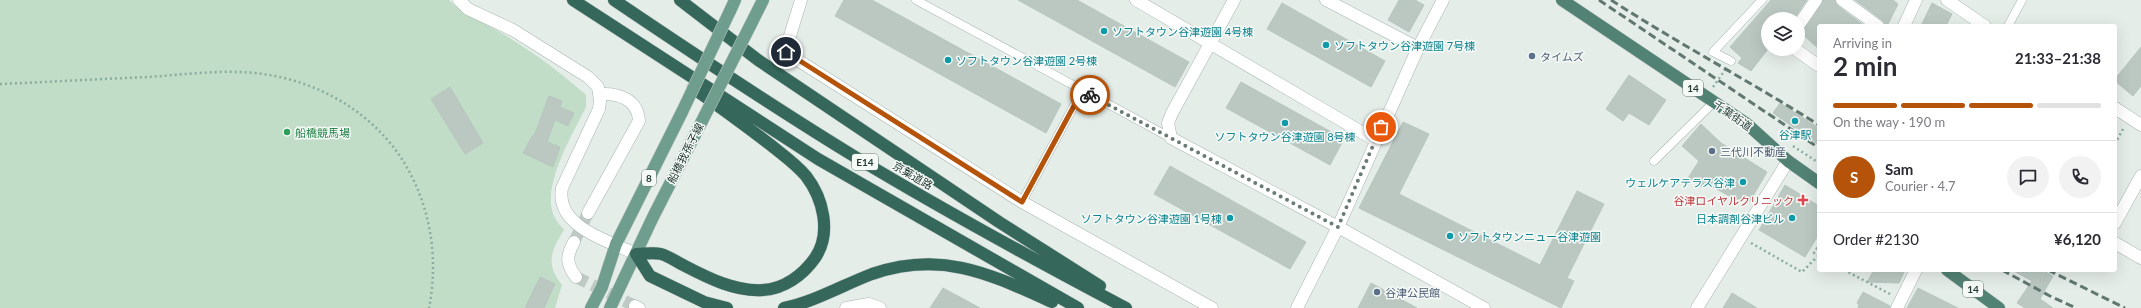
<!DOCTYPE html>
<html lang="en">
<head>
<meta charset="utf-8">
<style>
  :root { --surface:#fff; --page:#f2f2f3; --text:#2b2b33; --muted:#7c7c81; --line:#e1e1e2; --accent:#b45309 }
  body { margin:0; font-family:Lato,"Noto Sans JP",sans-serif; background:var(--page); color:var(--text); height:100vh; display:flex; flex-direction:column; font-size:15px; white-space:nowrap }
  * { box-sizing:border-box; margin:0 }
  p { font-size:13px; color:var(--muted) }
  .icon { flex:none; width:22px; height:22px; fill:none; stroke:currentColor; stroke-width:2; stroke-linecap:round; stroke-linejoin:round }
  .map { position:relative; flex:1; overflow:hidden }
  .side { position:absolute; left:1817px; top:24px; width:300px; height:248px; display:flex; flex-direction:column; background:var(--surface); border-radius:4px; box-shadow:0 4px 16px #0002 }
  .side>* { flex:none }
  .fabs { position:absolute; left:1761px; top:12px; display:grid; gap:8px }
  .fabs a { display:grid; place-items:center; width:44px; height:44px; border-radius:50%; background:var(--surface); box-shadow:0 4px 16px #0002; font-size:20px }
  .pin { position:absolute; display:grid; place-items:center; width:34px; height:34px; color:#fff; margin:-17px; border:2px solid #fff; border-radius:50%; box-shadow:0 1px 4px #0007 }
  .courier { position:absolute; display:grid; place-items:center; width:40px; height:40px; margin:-20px; border:3px solid #b45309; border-radius:50%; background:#fff; color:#222; box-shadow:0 1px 5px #0007 }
  .summary em { font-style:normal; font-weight:700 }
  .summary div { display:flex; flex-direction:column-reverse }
  .summary { display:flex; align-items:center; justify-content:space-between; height:68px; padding:0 16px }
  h1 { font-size:26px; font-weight:700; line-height:30px }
  .bar { display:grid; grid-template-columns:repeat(4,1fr); gap:6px 4px; align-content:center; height:48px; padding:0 16px }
  .bar i { height:5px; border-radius:3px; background:var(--line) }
  .bar .on { background:var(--accent) }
  .bar p { grid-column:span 4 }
  .line { display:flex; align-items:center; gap:10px; padding:0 16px; border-top:1px solid var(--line) }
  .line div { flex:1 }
  .round { display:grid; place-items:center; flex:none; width:42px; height:42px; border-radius:21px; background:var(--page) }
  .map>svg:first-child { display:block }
</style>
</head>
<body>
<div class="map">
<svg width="2141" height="308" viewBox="0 0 2141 308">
  <rect width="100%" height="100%" fill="#e5ede9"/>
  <path fill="#c1dcc7" d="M0,0H449C463,14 481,21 498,31C529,49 559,71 586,95V107C573,134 539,189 555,218C557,222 561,226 564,230C551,251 545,264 562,285L555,308H0Z"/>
  <path fill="#bbc8c2" stroke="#b8c6c0" d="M844,0H872L1061,104L1046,133L835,16Z
    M1018,0H1077L1189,62L1175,87Z
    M1399,0H1415L1424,5L1409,32L1388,20Z
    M1771,0H1807L1794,19H1768V49L1751,71L1738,63L1742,58L1730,47Z
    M1823,0H1835L1838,6L1862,24L1861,26H1819V49L1801,33Z
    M1855,0H1893L1898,4L1887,26L1882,20Z
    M1282,3L1385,61L1371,87L1267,29Z
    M1932,3L1952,14L1946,26H1921Z
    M2141,47V86L2133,96L2115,81V79Z
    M1629,75L1666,100L1649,125L1629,113L1623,121L1606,109Z
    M1241,82L1344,139L1330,165L1226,108Z
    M450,87L483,143L465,154L431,99Z
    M549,96L562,101L560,107L574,113L568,126L555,120L547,142L560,147L553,167L523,153L532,136H534Z
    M1780,103L1819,128V145L1773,113Z
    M1403,122L1429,134L1399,194L1540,265L1577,191L1604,204L1567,278L1574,281L1561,308L1359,208Z
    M1701,124L1721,143L1767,172L1750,201L1743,197L1740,202L1704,182L1702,187L1688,178L1699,161L1682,146Z
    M1170,166L1306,242L1290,269L1154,194Z
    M1785,185L1819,206V234L1805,257L1759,230Z
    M1874,270H1905L1899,283L1867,282Z
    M2012,270H2042L2053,276L2040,299L2053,308H2025L2017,303L2032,281Z
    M540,277L555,284L544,308H525Z
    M1371,283L1417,308H1358Z
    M943,288L980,308H930Z
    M1918,288L1958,308H1907Z
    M1863,292L1890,306V308H1858L1859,304L1857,303Z
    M1732,293L1757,308H1723Z"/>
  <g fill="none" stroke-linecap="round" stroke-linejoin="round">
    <path stroke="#bfcac5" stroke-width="12" stroke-dasharray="12 6" stroke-linecap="butt" d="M574,242L588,213
      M576,277L635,306"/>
    <g stroke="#a8b5b0" stroke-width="9">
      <path id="service" d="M916,0L1171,138
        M2008,26L2022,0
        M1731,61L1713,52L1762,0
        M1654,161L1714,102
        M1022,202L1082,91"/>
    </g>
    <g stroke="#a8b5b0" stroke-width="13">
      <path id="pedestrian" d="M1897,308L1916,270"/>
    </g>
    <g stroke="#a8b5b0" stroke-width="13">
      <path id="minor" d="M801,0L785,52L1022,202L1212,308
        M1136,0L1375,140
        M1326,0L1418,48
        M1842,0L1878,26
        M1947,0L1985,26
        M1798,26L1816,0
        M2115,108L2141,125
        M588,213L639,121C638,99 618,93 600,94
        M2115,223L2141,176
        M574,242C566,256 566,264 576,277
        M2115,243L2141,258
        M635,306L639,308
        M1297,308L1338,227L1418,48L1443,0"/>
    </g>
    <g stroke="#a8b5b0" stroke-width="13">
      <path id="tertiary" d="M459,0L468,9L513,30L588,77L598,87L600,101L599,109L562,188C555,227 609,241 636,254
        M1234,0L1172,113L1168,123L1171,138L1338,227L1484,308
        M1904,26L1916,0
        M1795,49L1819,66
        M846,308L869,304L880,308
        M1697,308L1788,161"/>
    </g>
    <g stroke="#c2c9c7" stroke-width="13">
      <path id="primary" d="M730,11L735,0
        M750,26L763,0
        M591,308L602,287L616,244L682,112
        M610,308L653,217L701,123"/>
    </g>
    <g stroke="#c2c9c7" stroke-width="13">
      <path id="trunk" d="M1562,0L1747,124L1788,161L1819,183
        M1947,270L1999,308"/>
    </g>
    <g stroke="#c2c9c7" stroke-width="13">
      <path id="motorway" d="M573,0L818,159L1078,308
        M614,0C694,54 775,108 857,158C945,211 1035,260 1126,308
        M680,0L758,60L999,222L1100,286
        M636,254C644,254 653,252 661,254C669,256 678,263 685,266C708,278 736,292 763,290C784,289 803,275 815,258C832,233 823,198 806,176C796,164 783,155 772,146C746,126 720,107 693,88
        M636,254L650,276L704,302L727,308
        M784,308C814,302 843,285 872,274C942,250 990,274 1052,302"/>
    </g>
    <path stroke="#89ada0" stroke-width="2.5" stroke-dasharray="2 3" stroke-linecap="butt" d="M0,84C49,82 99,79 148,77C178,75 209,71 239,72C309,74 377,110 410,173C432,215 438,262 429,308
      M1713,87L1725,70
      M2115,144L2123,129
      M1793,146L1819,163
      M1751,243L1802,272L1818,256
      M1819,256L1814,253L1819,245
      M1844,270L1890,294"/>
    <use href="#service" stroke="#fff" stroke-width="8"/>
    <use href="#pedestrian" stroke="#fff" stroke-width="12"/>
    <use href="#minor" stroke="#fff" stroke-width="12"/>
    <use href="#tertiary" stroke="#fff" stroke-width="12"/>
    <use href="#primary" stroke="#6f9e8f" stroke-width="12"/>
    <use href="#trunk" stroke="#528274" stroke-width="12"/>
    <use href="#motorway" stroke="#35675a" stroke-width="12"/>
    <path stroke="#617871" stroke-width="3" stroke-dasharray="8 4" stroke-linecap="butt" d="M1599,0L1819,148
      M1611,0C1679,44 1751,82 1819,125
      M2002,270L2050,296L2076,308
      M2048,270L2125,308"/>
    <g stroke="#c2c9c7" stroke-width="13" stroke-linecap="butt">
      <path id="primary-bridge" d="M682,112L730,11
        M701,123L750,26"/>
    </g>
    <use href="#primary-bridge" stroke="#6f9e8f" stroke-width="12"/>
  </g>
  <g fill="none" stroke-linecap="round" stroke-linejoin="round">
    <path stroke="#697b75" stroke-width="4" stroke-dasharray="0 7.2" d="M1090,95L1338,227L1381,127"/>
    <path stroke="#b45309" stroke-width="5" d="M786,52L1022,202L1082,91L1090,95"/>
  </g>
  <g fill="#0f9aa8" stroke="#f6faf7" stroke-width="1.5">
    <circle cx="1104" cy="31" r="4"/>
    <circle cx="1326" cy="45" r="4"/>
    <circle cx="948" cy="60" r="4"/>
    <circle cx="1795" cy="121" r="4"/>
    <circle cx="1285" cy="123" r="4"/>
    <circle cx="1743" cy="182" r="4"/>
    <circle cx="1230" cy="218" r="4"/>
    <circle cx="1792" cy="218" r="4"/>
    <circle cx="1450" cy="236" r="4"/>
  </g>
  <g fill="#5c6f8a" stroke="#f6faf7" stroke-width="1.5">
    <circle cx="1532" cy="56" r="4"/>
    <circle cx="1712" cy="151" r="4"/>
    <circle cx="1377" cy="292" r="4"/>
  </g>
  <circle fill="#2e9e5b" stroke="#f6faf7" stroke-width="1.5" cx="287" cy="132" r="4"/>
  <path fill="#e0444e" stroke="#f6faf7" stroke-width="1.5" d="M1801 194h4v4h4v4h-4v4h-4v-4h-4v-4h4z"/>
  <g text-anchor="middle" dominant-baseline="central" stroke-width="3" stroke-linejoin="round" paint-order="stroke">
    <g fill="#f6faf7" stroke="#647670" stroke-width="1">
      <rect x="1683" y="80" width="20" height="16" rx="3"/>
      <rect x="852" y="154" width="26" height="16" rx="3"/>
      <rect x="642" y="170" width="14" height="16" rx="3"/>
      <rect x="1963" y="281" width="20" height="16" rx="3"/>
    </g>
    <g font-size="10" font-weight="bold" fill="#263d36">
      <text x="1693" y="88">14</text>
      <text x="865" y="162">E14</text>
      <text x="649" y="178">8</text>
      <text x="1973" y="289">14</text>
    </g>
    <g font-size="11" fill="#0d838f" stroke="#f6faf7" text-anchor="start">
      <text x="1112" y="31">ソフトタウン谷津遊園 4号棟</text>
      <text x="1334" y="45">ソフトタウン谷津遊園 7号棟</text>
      <text x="956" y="60">ソフトタウン谷津遊園 2号棟</text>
      <text x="1795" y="134" text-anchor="middle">谷津駅</text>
      <text x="1285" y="136" text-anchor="middle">ソフトタウン谷津遊園 8号棟</text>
      <text x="1735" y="182" text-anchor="end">ウェルケアテラス谷津</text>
      <text x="1222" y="218" text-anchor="end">ソフトタウン谷津遊園 1号棟</text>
      <text x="1784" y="218" text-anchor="end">日本調剤谷津ビル</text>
      <text x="1458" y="236">ソフトタウンニュー谷津遊園</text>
    </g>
    <g font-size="11" fill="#4e5e75" stroke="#f6faf7" text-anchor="start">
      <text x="1540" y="56">タイムズ</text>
      <text x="1720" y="151">三代川不動産</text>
      <text x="1385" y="292">谷津公民館</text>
    </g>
    <g font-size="11" fill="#263d36" stroke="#f6faf7">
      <text transform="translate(1733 115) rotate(35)">千葉街道</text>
      <text transform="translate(685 153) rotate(-63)">船橋我孫子線</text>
      <text transform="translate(913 175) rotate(30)">京葉道路</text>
    </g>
    <g font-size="11" fill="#27864d" stroke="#f6faf7" text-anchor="start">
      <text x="295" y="132">船橋競馬場</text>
    </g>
    <g font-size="11" fill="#be3a42" stroke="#f6faf7" text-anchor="end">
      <text x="1794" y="200">谷津ロイヤルクリニック</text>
    </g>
  </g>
</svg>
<div class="fabs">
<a><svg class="icon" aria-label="layers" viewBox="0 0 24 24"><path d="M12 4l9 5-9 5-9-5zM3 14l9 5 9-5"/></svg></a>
</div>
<div class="pin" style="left:1381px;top:127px;background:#ea580c"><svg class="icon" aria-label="bag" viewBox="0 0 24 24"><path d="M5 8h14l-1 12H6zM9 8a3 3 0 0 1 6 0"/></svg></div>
<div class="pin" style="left:786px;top:52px;background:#1f2937"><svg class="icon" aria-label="home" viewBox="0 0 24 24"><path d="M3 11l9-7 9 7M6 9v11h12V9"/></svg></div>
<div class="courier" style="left:1090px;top:95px"><svg class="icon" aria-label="bike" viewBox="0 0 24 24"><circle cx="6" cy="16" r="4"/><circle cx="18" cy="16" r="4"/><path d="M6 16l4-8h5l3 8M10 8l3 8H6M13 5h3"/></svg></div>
<section class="side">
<div class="summary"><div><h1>2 min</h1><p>Arriving in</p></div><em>21:33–21:38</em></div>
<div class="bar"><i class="on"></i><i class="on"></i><i class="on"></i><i></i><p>On the way · 190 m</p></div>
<div class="line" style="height:72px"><b class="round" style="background:var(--accent);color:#fff">S</b><div><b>Sam</b><p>Courier · 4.7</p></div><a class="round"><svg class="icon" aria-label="chat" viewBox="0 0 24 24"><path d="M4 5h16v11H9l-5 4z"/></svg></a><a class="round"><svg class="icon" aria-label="phone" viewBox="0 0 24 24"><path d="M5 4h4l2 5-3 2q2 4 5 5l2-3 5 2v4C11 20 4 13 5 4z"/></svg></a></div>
<div class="line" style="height:52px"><div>Order #2130</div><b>¥6,120</b></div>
</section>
</div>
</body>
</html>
